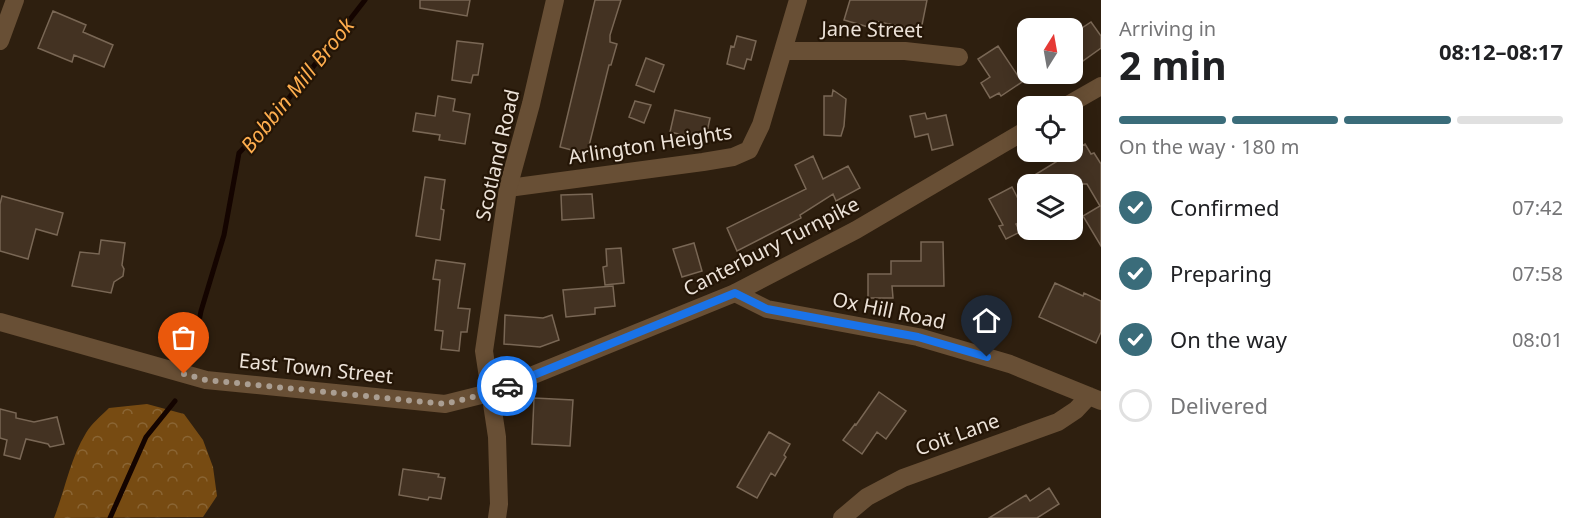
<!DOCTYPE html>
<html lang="en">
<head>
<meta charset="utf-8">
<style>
  :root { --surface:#fff; --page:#f2f2f2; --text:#202124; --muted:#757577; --line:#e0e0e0; --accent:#3a6c7a }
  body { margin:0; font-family:"Noto Sans",sans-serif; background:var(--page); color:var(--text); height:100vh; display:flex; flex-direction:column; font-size:22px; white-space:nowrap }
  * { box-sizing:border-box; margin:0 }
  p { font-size:20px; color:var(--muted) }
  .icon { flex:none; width:33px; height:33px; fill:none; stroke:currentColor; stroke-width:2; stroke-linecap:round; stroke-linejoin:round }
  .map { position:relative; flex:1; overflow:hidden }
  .panel { display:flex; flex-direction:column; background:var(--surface); width:480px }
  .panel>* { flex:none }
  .needle { width:39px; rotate:11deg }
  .controls { position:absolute; left:1017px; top:18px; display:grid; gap:12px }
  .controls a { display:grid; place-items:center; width:66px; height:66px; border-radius:12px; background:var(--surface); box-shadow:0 3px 15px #0003; font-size:30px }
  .pin { position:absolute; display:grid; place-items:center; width:51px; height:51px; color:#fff; margin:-62px -26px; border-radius:50% 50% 50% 0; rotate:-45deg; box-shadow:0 0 6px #0007 }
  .pin .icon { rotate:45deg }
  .courier { position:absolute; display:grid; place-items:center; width:60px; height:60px; margin:-30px; border:4px solid #1a73e8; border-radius:50%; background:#fff; color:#222; box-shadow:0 2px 8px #0007 }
  .head em { font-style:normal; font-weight:700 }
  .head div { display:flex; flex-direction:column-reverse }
  .head { display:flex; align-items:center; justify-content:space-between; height:102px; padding:0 18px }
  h1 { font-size:39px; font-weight:700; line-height:45px }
  .bar { display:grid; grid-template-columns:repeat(4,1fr); gap:9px 6px; align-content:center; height:72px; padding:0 18px }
  .bar i { height:8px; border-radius:4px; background:var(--line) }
  .bar .current { background:var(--accent) }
  .bar p { grid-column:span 4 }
  ol { padding:0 18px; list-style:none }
  li { display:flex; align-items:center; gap:18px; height:66px }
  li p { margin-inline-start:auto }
  li .icon { padding:6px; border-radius:50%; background:var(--accent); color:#fff; stroke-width:4 }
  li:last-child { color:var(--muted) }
  li i { width:33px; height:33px; border:3px solid var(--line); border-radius:50% }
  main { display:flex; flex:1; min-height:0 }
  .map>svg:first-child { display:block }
</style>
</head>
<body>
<main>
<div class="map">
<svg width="1101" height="518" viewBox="0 0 1101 518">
  <defs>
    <pattern id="forest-crowns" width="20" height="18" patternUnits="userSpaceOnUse" patternTransform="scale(1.5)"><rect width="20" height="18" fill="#774b12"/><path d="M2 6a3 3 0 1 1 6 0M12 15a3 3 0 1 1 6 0" fill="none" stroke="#8a6534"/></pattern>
  </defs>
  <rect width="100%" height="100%" fill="#2e1f0f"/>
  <path fill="url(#forest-crowns)" d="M147,404L184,414L203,440L213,467L217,496L203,517L54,518C65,490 70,459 86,433C91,424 101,416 109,408Z"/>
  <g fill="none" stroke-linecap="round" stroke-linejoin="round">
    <path stroke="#140400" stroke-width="5" d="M194,348L201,311L224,235L239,153L278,112L365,0
      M110,518L146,437L175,401"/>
  </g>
  <path fill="#433222" stroke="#796755" stroke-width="1.5" d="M420,0H470L467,16L420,8Z
    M595,0H621L610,35V42L617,44L611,65H609L587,154L560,147Z
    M850,0H927L922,25H919L918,30L875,21L872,28L844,20Z
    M53,11L86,25L83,32L113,45L104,67L74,55L72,62L38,48Z
    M1091,22L1101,36V48L1073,68V34Z
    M737,36L756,41L751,60L747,59L744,69L727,64L731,46L734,47Z
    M457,41L483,44L478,75H473L471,83L452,80Z
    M998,46L1022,82L1001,96L999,93L990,98L981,83L990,77L978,59Z
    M646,58L664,65L654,92L636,85Z
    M833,90L846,99L844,126L841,136L824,135V96H832Z
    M438,96L455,99L453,111L470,114L465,144L439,140L440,135L413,131L416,113L435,116Z
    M635,101L651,105L644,123L629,117Z
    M675,110L710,118L706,137L693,134L692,137L670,132Z
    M925,113L927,119L946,115L953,145L932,150L928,134L915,137L910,116Z
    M1085,144L1091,154L1094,153L1101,164V246L1083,216L1100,206L1087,184H1020Z
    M813,156L823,179L848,166L860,188L836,201L833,194L800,215L801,218L737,251L727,228L806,189L795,165Z
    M425,177L445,180L441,209L444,210L440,240L416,236Z
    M1012,187L1028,218L1016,224L1020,232L1006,239L999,226L1003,225L989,199Z
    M592,194L594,218L562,220L561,195Z
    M2,196L63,213L57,235L36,229L28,259L0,251V204Z
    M101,240L125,243L122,265L124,269L123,276L114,282L111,293L72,286L80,252L99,254Z
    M921,242H943L944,286H892L893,298H868V274H891V261H921Z
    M694,243L702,271L682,277L673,249Z
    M621,248L624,283L605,285L603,267L607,266L606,249Z
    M436,260L465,264L458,308L470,309L467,332H461L459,351L441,349L443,331L435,330L440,280L433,279Z
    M1055,283L1083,296L1084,293L1101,301V332L1096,343L1039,317Z
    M613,286L615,306L595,308V314L566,317L563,290Z
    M505,315L543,318L552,315L559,340L540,347L504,344Z
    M879,392L906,411L886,439L877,432L862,454L843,440L855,424L856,425Z
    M534,398L573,400L570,446L532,444Z
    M0,409L16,413V418L34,422L57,417L64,444L50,447L48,444L26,439L20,459L4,455L7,440L0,438Z
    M769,432L790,444L784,455L786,457L775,476L771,473L757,498L737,487Z
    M403,469L439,474L438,477L445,478L441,499L429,497L428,500L399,495Z
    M1049,488L1059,504L1037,518H989L1026,495L1030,501Z"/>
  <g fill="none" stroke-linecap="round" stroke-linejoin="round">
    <path stroke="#684f35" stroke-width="18" d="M0,41L15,0
      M783,51H905L959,57
      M508,188L703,162L733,157L749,150L761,125L798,0
      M735,293L767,309L918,337L1010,364L1101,401
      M842,518L867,497L903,478L1058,422L1076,410L1089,396"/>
    <path stroke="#684f35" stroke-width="18" d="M1066,106L1101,86
      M0,322L206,380L445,404L489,393L735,293L856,230L1028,129
      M497,518L499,504L497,437L484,351L508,188L531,104L555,0"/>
  </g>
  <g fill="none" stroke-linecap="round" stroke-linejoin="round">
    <path stroke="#aa9e92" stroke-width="6" stroke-dasharray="0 10.8" d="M184,374L206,380L445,404L489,393L507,386"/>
    <path stroke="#1a73e8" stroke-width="8" d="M507,386L735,293L767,309L918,337L987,357"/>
  </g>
  <g text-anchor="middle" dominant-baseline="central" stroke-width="4.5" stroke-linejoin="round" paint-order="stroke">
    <g font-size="20" fill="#ece2d8" stroke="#241506">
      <text transform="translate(872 29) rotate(1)">Jane Street</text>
      <text transform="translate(650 144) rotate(-9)">Arlington Heights</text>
      <text transform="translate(497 155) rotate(-77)">Scotland Road</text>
      <text transform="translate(771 246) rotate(-27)">Canterbury Turnpike</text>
      <text transform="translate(889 310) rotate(12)">Ox Hill Road</text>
      <text transform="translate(316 368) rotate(6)">East Town Street</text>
      <text transform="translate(957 434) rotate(-20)">Coit Lane</text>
    </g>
    <g font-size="21" font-style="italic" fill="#ffae4f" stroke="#241506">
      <text transform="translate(297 85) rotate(-51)">Bobbin Mill Brook</text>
    </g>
  </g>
</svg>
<div class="controls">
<a><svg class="needle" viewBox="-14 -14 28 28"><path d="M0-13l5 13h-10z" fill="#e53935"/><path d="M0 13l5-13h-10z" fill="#757577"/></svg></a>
<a><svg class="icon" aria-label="locate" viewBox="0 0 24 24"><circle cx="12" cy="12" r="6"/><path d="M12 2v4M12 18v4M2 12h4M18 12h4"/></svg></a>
<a><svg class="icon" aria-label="layers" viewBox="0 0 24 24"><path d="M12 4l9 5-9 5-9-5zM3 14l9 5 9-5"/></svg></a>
</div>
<div class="pin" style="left:184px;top:374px;background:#ea580c"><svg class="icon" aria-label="bag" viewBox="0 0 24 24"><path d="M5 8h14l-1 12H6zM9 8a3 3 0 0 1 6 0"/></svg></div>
<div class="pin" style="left:987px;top:357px;background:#1f2937"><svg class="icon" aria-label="home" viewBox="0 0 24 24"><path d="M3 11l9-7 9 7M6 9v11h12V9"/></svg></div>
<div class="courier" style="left:507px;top:386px"><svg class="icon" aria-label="car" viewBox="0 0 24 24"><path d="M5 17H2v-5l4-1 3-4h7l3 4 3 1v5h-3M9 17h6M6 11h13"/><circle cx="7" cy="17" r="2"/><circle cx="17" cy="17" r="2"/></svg></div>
</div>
<section class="panel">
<div class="head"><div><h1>2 min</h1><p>Arriving in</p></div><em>08:12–08:17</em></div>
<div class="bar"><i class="current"></i><i class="current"></i><i class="current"></i><i></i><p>On the way · 180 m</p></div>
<ol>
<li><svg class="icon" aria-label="check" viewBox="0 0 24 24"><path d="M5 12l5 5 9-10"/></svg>Confirmed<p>07:42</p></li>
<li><svg class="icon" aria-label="check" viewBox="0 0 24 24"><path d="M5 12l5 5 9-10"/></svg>Preparing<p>07:58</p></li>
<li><svg class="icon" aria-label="check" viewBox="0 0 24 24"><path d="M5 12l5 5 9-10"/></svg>On the way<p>08:01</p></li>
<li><i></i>Delivered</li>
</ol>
</section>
</main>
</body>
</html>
